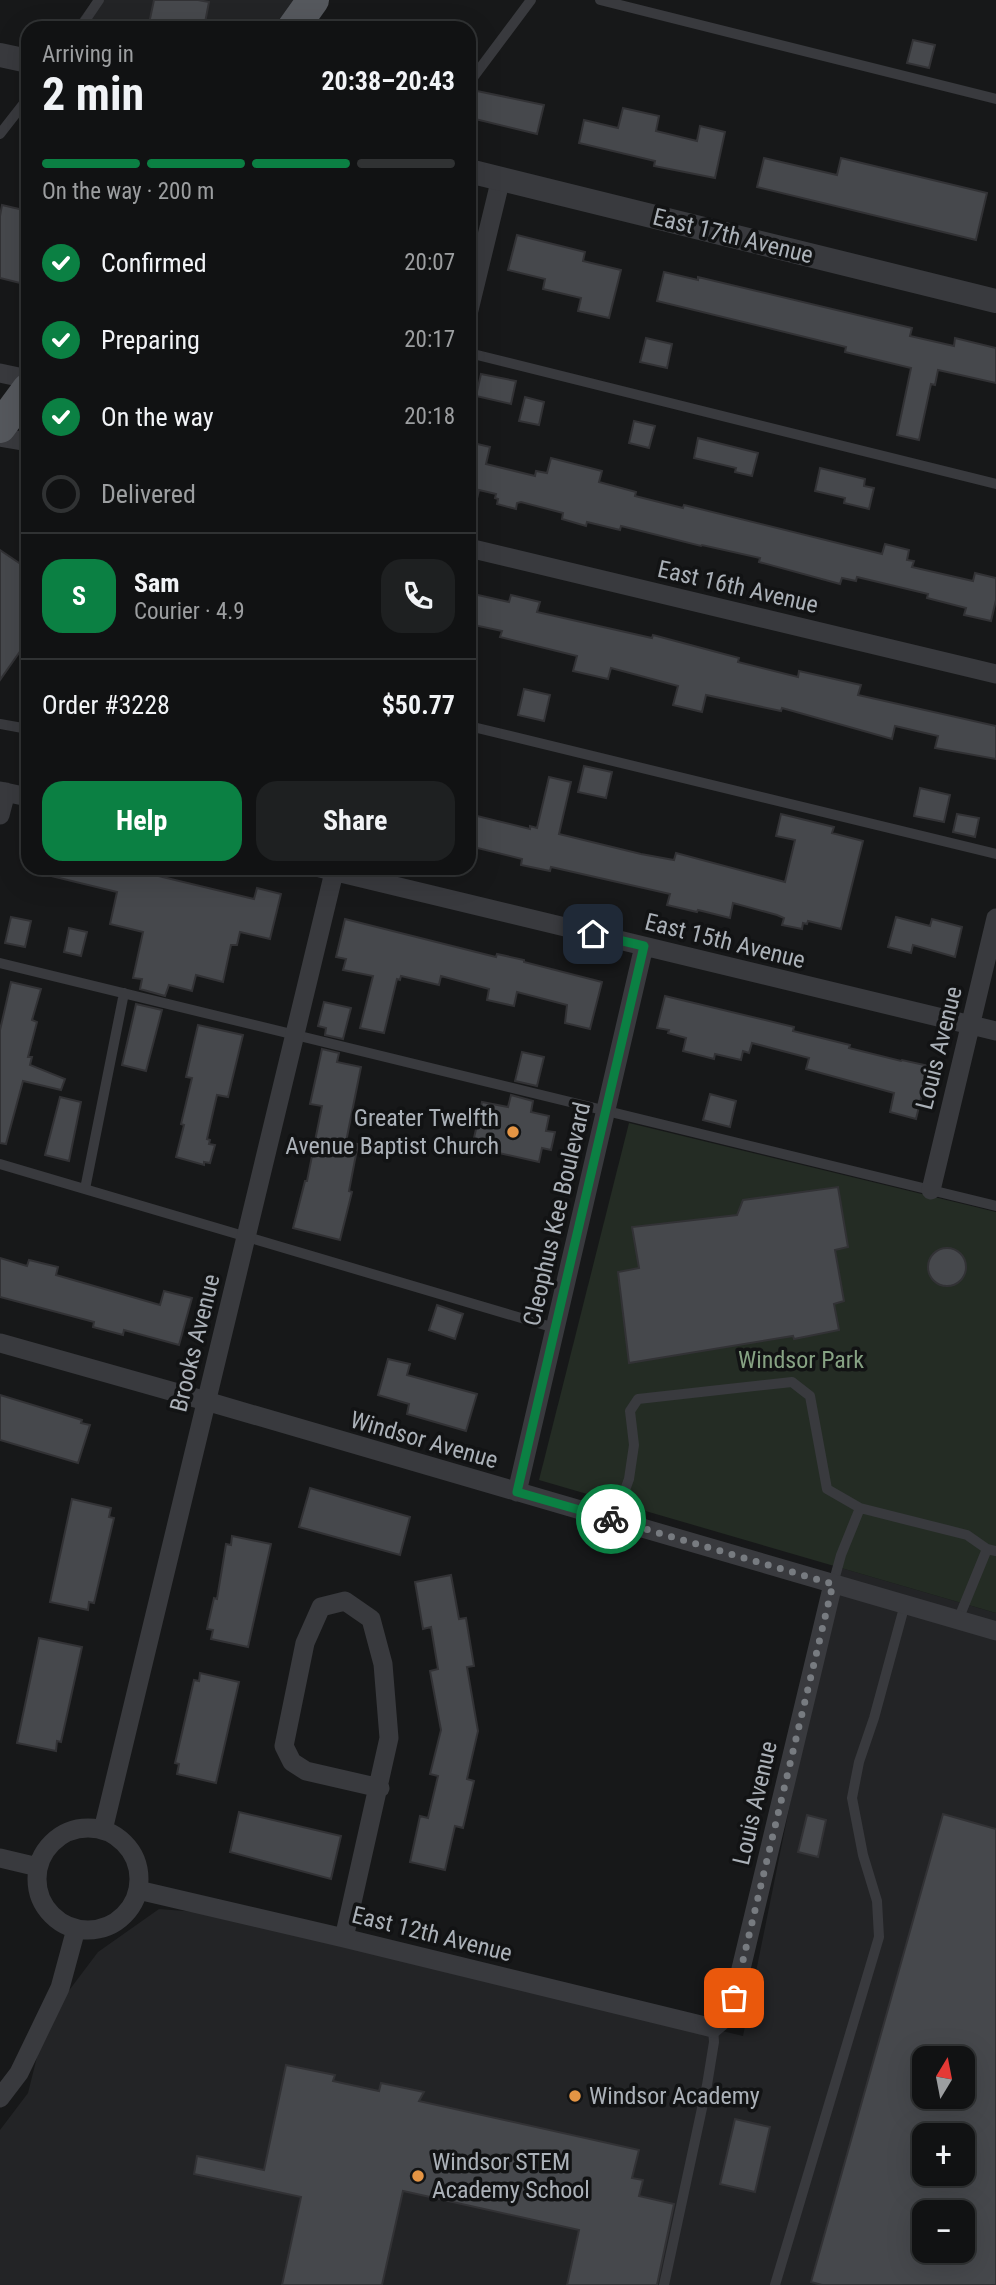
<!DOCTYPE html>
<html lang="en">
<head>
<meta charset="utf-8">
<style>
  :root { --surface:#111213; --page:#1e2021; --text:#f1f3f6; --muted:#9c9ea0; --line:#303233; --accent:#0b8043 }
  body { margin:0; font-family:"Roboto Condensed",sans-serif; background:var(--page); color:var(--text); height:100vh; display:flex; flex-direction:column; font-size:26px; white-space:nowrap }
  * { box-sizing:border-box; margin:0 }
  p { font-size:23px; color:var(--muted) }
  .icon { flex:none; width:38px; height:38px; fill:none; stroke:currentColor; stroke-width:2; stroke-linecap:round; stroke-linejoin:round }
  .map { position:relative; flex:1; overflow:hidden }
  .panel { position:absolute; left:21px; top:21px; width:455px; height:854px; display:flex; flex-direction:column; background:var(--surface); border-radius:21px; box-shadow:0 7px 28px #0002,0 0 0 2px var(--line) }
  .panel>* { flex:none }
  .needle { width:46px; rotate:10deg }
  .fabs { position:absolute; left:912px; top:2046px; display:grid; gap:14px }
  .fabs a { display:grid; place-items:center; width:63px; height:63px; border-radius:14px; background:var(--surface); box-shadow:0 7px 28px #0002,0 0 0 2px var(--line); font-size:35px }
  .pin { position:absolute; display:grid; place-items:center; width:60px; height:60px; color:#fff; margin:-30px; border-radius:14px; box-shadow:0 4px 10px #0006 }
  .courier { position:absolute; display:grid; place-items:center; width:70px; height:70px; margin:-35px; border:5px solid #0b8043; border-radius:50%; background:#fff; color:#222; box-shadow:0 2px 9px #0007 }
  .headline em { font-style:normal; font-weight:700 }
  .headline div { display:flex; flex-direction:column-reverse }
  .headline { display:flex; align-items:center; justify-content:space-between; height:119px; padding:0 21px }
  h1 { font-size:46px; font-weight:700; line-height:52px }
  .bar { display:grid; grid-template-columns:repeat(4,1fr); gap:10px 7px; align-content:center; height:84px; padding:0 21px }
  .bar i { height:9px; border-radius:5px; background:var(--line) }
  .bar .on { background:var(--accent) }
  .bar p { grid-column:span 4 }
  .line { display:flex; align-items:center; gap:18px; padding:0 21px; border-top:2px solid var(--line) }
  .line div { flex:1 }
  .round { display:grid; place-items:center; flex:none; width:74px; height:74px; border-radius:21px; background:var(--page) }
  ol { padding:0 21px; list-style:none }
  li { display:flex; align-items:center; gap:21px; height:77px }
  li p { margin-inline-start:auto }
  li .icon { padding:7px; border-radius:50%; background:var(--accent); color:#fff; stroke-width:4 }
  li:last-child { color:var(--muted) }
  li i { width:38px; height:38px; border:4px solid var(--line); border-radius:50% }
  .button { display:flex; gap:14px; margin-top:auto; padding:14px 21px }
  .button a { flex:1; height:80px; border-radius:21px; background:var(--accent); color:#fff; font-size:28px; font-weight:700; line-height:80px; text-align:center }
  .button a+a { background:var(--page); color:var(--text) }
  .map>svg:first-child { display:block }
</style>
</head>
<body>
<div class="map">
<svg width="996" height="2285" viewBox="0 0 996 2285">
  <rect width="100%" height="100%" fill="#171819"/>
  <path fill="#232426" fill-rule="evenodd" d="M93,0H310L291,28H73Z
    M838,1567L996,1613V2285H657L674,2205L639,2196L643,2180L632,2178L638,2150L419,2101L423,2092L382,2083L379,2091L333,2081L334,2075L287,2065L264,2170L198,2156L194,2173L301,2197L282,2285H0V2130L28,2093L46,2021L98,1952L159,1909L249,1916L743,2036ZM924,2058H962V2096H924ZM924,2135H962V2174H924ZM924,2212H962V2250H924Z
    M403,2191L579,2230L567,2285H382Z"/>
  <path fill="#242c24" d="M629,1123L996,1212V1613L539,1480Z"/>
  <path fill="#46484c" stroke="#323235" stroke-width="2" fill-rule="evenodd" d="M154,0H198L209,2L204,28H148Z
    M913,40L935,45L929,68L907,63Z
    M477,91L544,105L537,134L471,118Z
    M623,108L659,116L656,131L697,141L700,126L725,132L715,178L654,166L655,161L579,143L584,120L618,128Z
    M764,158L837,175L841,158L987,193L976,240L757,187Z
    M2,205L28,211V285L0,278V216Z
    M517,235L585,252L583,261L621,270L609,318L578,311L581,298L543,289L545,279L508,270Z
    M664,272L698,280V277L912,328L910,336L954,346L955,338L996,348V383L938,370L935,385L931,384L919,440L897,435L911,368L845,352L846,347L657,301Z
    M646,338L672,344L667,368L640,362Z
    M481,374L516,381L511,404L476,396Z
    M525,397L544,402L539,425L519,421Z
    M634,421L655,426L649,448L629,443Z
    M698,438L758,453L752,476L735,472L736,468L694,458Z
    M469,442L490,447L486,464L535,476L536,471L547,473L551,458L602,471L599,482L636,492L635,496L683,508L684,505L882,554L885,544L909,550L907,560L914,561L912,567L973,581L975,573L996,578V600L991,621L964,615L966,608L927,598L928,594L857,577L856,581L842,578L840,584L759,562L760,558L702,545L701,546L621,526L620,530L587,522L586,526L562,519L563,513L521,502L517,503L516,509L497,504L498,499L495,498L496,494L479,490L476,503L469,502Z
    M820,468L865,479L864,486L874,488L869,509L844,503L845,498L815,491Z
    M0,550L28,569V640L0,680Z
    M469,593L509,602L511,595L540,602L537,612L652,638L653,635L739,658L738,662L798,677L799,671L861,685L858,695L996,726V759L935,748L938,736L895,726L892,739L782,708L781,711L706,695L702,712L673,705L678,686L611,668L608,679L573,671L577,656L500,637L502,631L469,624Z
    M524,689L550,695L544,721L518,715Z
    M584,766L612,772L606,798L578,792Z
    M549,777L571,782L559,834L641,854L674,860L676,853L785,882L795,840L776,836L781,814L834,827L832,833L863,841L841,929L808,921L807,924L803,923L802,929L782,925L784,918L777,915L733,903L730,918L698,910L697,912L667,905L670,894L551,867L550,871L521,865L522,859L469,846V814L530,829V826L537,828Z
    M920,788L950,795L944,822L914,816Z
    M957,814L979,818L975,837L953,832Z
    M48,868H147L146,873L254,899L257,888L281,894L270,939L240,932L237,945H231L223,982L196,975L192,991L169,985L165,996L140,989L142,979L133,978L143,932L110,924L117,892L47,875Z
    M11,917L31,921L25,947L5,943Z
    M896,917L930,926L932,919L962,927L955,957L913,945L911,953L888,947Z
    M345,919L496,957L497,954L524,960V962L602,982L590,1029L565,1023L567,1005L517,992L514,1006L487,1000L489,989L441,976L439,985L401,976L400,980L397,979L384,1033L360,1028L373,976L343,970L346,959L336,957Z
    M69,928L87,932L81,956L64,952Z
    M11,982L41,989L32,1020L37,1022L28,1057H32L30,1065L65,1079L61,1090L23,1081L6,1144L0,1143V1030Z
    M665,996L794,1027L793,1031L850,1045L849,1048L901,1061L902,1060L929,1066L916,1119L890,1112L894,1093L806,1069L809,1058L752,1043L749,1053L743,1051L741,1060L715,1054L714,1059L683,1051L686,1038L668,1033L669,1030L657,1028Z
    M324,1002L351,1008L343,1039L325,1035L326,1028L318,1026Z
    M136,1004L162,1010L146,1071L122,1065Z
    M198,1025L243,1035L228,1097L217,1095L207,1139L210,1140L209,1144L215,1145L210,1163L204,1162V1165L176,1157L184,1125L181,1124L192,1078L186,1077Z
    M322,1049L339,1053L337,1062L361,1067L346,1142L358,1144L349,1191L352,1192L340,1240L293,1228L305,1181H307L322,1106L310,1104Z
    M522,1052L544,1057L537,1086L515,1081Z
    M710,1094L736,1101L730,1127L703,1120Z
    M511,1095L533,1101L531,1112L549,1116L546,1131L555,1132L551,1150L542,1148L539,1162L472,1147L482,1102L508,1107Z
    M60,1097L81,1102L69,1161L45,1155Z
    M838,1187L848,1247L835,1250L844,1301L834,1304L839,1330L794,1339L793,1336L629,1363L618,1272L639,1268L632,1227L737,1215L743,1200Z
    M928 1267a19 19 0 1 1 38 0a19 19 0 1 1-38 0Z
    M0,1258L27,1266L29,1260L58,1267L56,1275L160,1305L164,1291L192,1298L179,1345L124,1330L123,1335L93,1327L94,1322L0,1297Z
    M437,1305L463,1314L455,1339L429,1330Z
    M388,1359L410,1364L407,1375L477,1394L466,1431L407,1414L409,1404L378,1395Z
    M0,1395L82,1420L81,1423L90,1425L78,1463L0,1440Z
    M310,1488L410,1517L400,1555L299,1527Z
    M72,1499L111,1508L109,1517L114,1518L94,1603L89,1602L88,1610L50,1602Z
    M232,1536L271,1544L248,1647L211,1639L213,1630L207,1629L214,1598L217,1599L226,1544L231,1545Z
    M451,1575L459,1619L466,1618L474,1666L467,1667L478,1731L467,1779L474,1781L463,1828L455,1826L445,1870L410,1862L420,1816L428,1818L438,1776L430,1774L441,1730L430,1671L438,1669L431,1627L423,1629L415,1582Z
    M39,1638L82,1647L61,1742L57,1741L56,1751L17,1743Z
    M200,1673L239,1682L216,1783L177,1774L179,1764L175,1763L194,1680L199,1681Z
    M239,1812L341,1836L331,1879L230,1852Z
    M943,1814L996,1829V2285H822L811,2282ZM924,2058H962V2096H924ZM924,2135H962V2174H924ZM924,2212H962V2250H924Z
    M807,1815L826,1820L818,1857L798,1852Z
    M286,2065L335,2075L333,2081L379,2091L381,2083L424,2092L419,2101L639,2150L632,2178L643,2180L639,2196L674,2204L657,2285H567L579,2230L403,2191L382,2285H282L301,2197L194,2174L197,2156L264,2170Z
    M735,2119L770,2127L755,2192L720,2184Z"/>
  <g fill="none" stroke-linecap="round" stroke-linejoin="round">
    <path stroke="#393a3e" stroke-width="10" d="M600,0L996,99
      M80,28L99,0
      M469,83L531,0
      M0,134L28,98
      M469,353L996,484
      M0,724L28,729
      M469,726L996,854
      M0,963L996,1206
      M0,1164L555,1328
      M85,1189L124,993
      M614,1520L629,1479L634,1445L630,1411L638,1399L792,1382L810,1396L827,1489L860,1508
      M833,1584L841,1555L860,1508L967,1535L987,1549
      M958,1620L987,1549L996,1551
      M664,2285L707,2085L714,2042L713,2028
      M775,2285L879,1937L877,1901L863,1855L852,1798L859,1762L874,1718L905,1604"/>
    <path stroke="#393a3e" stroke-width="19" d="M469,310L501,178
      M0,373L28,379
      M0,437L28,442
      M469,548L996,674
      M0,791L28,797
      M0,815L6,792
      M320,868L996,1031
      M931,1190L996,918
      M0,1343L206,1401L996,1631
      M517,1492L644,946
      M37 1879a51 51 0 1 1 102 0a51 51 0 1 1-102 0Z
      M103,1830L335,868
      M0,1858L38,1867
      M138,1890L344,1938L713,2028L726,2017L734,1998L833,1584
      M344,1938L389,1738L383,1664L371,1619L345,1601L321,1607L305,1643L284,1746L292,1762L306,1771L380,1788
      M0,2098L19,2073L60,1988L76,1929"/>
    <path stroke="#393a3e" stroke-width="24" d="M0,55L28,61
      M469,171L996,301"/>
    <path stroke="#55585d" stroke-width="32" d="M293,28L313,0
      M0,427L28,389"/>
  </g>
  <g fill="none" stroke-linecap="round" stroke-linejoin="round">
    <path stroke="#777b80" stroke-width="7" stroke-dasharray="0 12.6" d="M611,1519L833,1584L734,1998"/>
    <path stroke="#0b8043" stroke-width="9" d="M593,934L644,946L517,1492L611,1519"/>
  </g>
  <g fill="#e59544" stroke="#121314" stroke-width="2.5">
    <circle cx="513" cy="1132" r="7"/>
    <circle cx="575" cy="2096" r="7"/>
    <circle cx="418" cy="2176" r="7"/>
  </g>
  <g text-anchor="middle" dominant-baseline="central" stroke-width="7" stroke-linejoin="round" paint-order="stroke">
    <g font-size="24" fill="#abb1b8" stroke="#121314">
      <text transform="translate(733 236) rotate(14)">East 17th Avenue</text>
      <text transform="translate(738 587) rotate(13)">East 16th Avenue</text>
      <text transform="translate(725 941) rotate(14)">East 15th Avenue</text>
      <text transform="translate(939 1048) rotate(-76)">Louis Avenue</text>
      <text transform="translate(557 1214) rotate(-77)">Cleophus Kee Boulevard</text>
      <text transform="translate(195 1343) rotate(-76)">Brooks Avenue</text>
      <text transform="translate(424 1440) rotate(16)">Windsor Avenue</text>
      <text transform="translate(755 1803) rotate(-77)">Louis Avenue</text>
      <text transform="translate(432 1934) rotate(14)">East 12th Avenue</text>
    </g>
    <g font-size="24" fill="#abb1b8" stroke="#121314" text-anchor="start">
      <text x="499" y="1118" text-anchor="end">Greater Twelfth<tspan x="499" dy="28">Avenue Baptist Church</tspan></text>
      <text x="589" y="2096">Windsor Academy</text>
      <text x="432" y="2162">Windsor STEM<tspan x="432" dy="28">Academy School</tspan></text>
    </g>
    <g font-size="24" fill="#86a283" stroke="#121314">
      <text x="801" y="1360">Windsor Park</text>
    </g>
  </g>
</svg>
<div class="fabs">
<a><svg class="needle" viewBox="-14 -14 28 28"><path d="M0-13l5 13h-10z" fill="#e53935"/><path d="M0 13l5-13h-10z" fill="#9c9ea0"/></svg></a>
<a>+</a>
<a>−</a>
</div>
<div class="pin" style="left:734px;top:1998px;background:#ea580c"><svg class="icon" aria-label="bag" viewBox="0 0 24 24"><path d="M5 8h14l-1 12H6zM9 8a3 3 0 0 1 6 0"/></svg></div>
<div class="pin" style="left:593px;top:934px;background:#1f2937"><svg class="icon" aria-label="home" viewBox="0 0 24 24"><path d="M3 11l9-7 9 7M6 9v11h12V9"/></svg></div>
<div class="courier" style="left:611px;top:1519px"><svg class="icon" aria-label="bike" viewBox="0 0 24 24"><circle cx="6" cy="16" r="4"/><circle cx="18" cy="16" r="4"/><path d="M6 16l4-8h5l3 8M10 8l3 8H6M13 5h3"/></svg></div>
<section class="panel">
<div class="headline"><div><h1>2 min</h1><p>Arriving in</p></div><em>20:38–20:43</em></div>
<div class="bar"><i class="on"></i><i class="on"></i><i class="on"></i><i></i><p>On the way · 200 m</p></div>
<ol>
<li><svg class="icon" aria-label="check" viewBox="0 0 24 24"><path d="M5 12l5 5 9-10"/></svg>Confirmed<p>20:07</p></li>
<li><svg class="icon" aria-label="check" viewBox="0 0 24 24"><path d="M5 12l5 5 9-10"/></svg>Preparing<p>20:17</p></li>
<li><svg class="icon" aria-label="check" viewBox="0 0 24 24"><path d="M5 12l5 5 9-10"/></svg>On the way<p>20:18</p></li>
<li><i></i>Delivered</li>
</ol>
<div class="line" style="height:126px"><b class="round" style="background:var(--accent);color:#fff">S</b><div><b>Sam</b><p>Courier · 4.9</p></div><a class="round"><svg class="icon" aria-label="phone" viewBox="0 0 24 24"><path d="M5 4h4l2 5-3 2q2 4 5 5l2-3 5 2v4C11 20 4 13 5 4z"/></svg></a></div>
<div class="line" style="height:91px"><div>Order #3228</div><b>$50.77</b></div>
<div class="button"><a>Help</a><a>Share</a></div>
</section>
</div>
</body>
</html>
